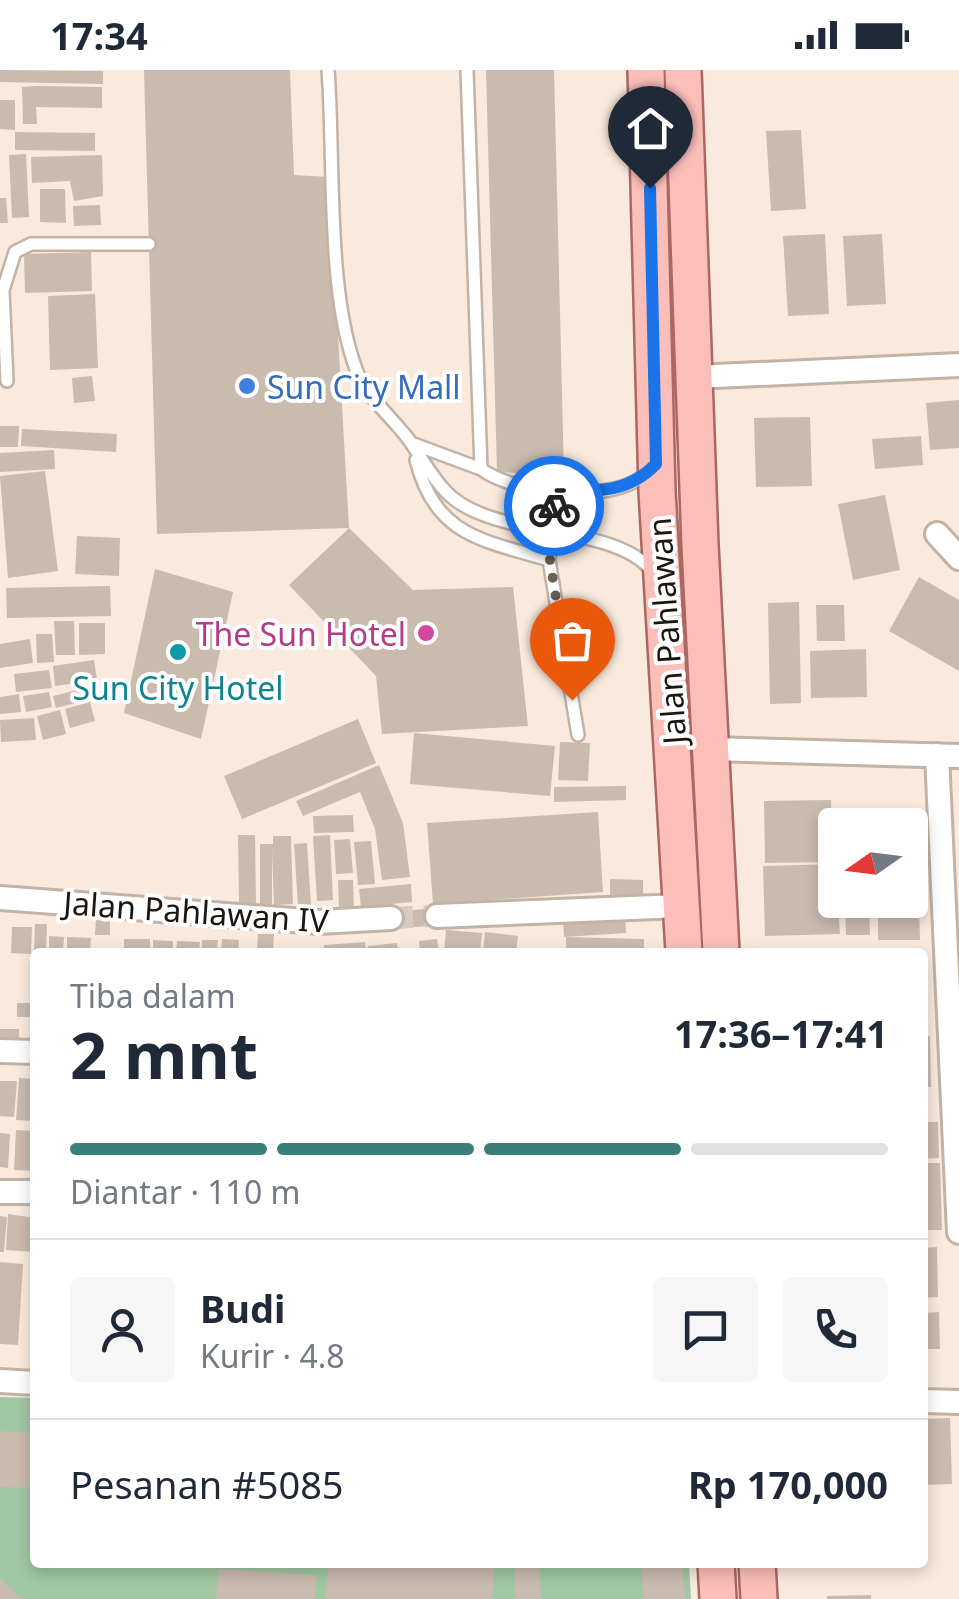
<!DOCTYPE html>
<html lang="id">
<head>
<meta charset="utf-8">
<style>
  :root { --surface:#fff; --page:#f6f6f7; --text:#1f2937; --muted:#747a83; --line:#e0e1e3; --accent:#3a8076 }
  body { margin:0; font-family:"Noto Sans",sans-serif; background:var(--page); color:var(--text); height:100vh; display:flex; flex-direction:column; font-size:38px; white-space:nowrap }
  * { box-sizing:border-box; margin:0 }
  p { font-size:32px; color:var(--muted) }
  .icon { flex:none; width:55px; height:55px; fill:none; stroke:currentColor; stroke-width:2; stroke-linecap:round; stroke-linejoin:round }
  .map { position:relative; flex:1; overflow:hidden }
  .drawer { position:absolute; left:30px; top:878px; width:898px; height:620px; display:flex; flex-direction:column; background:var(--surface); border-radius:10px; box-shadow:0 5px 15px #0003 }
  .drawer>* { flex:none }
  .needle { width:65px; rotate:256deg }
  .fabs { position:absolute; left:818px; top:738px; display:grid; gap:20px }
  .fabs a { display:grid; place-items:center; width:110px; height:110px; border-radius:10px; background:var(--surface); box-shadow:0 5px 15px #0003; font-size:50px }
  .pin { position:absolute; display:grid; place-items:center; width:85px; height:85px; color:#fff; margin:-102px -42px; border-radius:50% 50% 50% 0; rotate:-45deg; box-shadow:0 0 10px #0007 }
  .pin .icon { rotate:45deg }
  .courier { position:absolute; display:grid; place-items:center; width:100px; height:100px; margin:-50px; border:8px solid #1a73e8; border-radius:50%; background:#fff; color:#222; box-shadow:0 2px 12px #0007 }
  .overview em { font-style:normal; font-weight:700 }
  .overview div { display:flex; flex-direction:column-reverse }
  .overview { display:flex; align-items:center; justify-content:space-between; height:170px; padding:0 40px }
  h1 { font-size:65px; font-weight:700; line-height:75px }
  .bar { display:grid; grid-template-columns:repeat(4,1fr); gap:15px 10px; align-content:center; height:120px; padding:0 40px }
  .bar i { height:12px; border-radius:8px; background:var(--line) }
  .bar .current { background:var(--accent) }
  .bar p { grid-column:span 4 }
  .line { display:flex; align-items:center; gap:25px; padding:0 40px; border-top:2px solid var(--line) }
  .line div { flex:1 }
  .round { display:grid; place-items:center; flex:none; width:105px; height:105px; border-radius:10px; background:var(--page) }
  .status { display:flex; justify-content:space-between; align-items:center; height:70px; padding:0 50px; background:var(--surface); direction:ltr }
  .status svg { height:28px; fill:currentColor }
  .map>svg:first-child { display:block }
</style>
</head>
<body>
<div class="status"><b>17:34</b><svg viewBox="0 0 49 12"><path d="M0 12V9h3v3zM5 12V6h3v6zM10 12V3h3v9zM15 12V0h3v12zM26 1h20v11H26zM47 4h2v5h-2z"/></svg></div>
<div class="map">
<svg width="959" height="1529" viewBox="0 0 959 1529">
  <rect width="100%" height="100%" fill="#f9eadd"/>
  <path fill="#a1c8a3" d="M0,1327L35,1328V1492L689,1493L691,1529H0Z"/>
  <path fill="#cabbaf" d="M0,0L103,1V14L0,12Z
    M144,0H290L294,105L329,107L349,458L413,520L513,517L528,656L382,664L376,606L289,515L349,458L157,464Z
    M486,0H554L564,405L497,402Z
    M36,16L102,17V38L36,37L37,54H23L22,17Z
    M0,30H15V60L0,59Z
    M801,60L806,139L771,141L766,61Z
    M15,62L95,63V81L15,80Z
    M26,84L29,147L12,148L9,85Z
    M102,85L103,126L74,131L70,111L32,113L31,87Z
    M40,119H65L66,153L40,152Z
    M0,128H6L8,153H0Z
    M100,135L101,155L74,156L73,136Z
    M825,164L829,244L788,246L783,166Z
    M882,164L886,234L847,236L843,166Z
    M91,182L92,221L25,223L24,184Z
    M95,224L98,298L50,300L48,226Z
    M92,306L95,331L74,333L72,308Z
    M959,330V378L930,380L926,333Z
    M810,347L812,416L756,417L754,348Z
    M0,356H19L18,377H0Z
    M22,359L117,364L116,382L21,376Z
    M921,366L923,395L875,399L872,369Z
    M54,380L55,399L0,402V383Z
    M45,401L58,501L8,508L0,406Z
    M885,425L900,500L853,510L838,434Z
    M77,466L120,468L119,506L75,504Z
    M155,499L233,522L201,669L124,643Z
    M919,507L959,530V601L889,561Z
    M110,516L111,546L7,548L6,518Z
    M799,532L801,633L770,634L768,533Z
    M816,535H844L845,571H817Z
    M54,551H74L75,585H56Z
    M79,553H105V584L79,585Z
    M36,564H52L54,592L37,593Z
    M30,569L33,593L0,598V574Z
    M866,579L867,627L811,628L810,581Z
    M94,590L97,610L55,616L53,596Z
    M49,600L52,618L16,622L14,604Z
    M85,618L88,630L56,638L53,626Z
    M49,622L52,637L26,642L23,626Z
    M19,624L21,642L0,644V627Z
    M90,632L95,651L70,658L65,639Z
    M60,640L66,664L43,670L37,646Z
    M34,648L36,670L1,672L0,650Z
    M358,649L376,693L242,749L224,706Z
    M414,663L555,676L550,726L410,714Z
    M560,672L590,673L588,711L558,710Z
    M379,695L403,753L410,807L382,810L375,759L360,722L303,746L296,731Z
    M626,716V730L554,732V717Z
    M831,730L833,792L765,793L764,731Z
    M837,738H859V755H838Z
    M918,739L920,795H910V755H872V740Z
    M598,742L603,822L433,834L427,753Z
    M353,745L354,762L314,763L313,746Z
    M238,765H255L256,835H239Z
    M330,765L333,830L317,831L313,766Z
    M273,766H291L293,834L274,835L272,780V838H260V774H273Z
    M350,769L353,803L336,804L334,770Z
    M371,771L375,814L358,815L354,772Z
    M307,773L311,835L298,836L294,774Z
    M835,794L840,864L765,866L763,796Z
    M610,809L643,810V828H610Z
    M338,810H353L354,838L339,839Z
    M411,814L412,832L361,837L359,819Z
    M845,830H869L870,865H846Z
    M919,835L920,870H878V836Z
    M437,838L438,855L393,859L391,842Z
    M625,844L626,863L564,867L563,848Z
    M96,848H110V865H95Z
    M35,854H47L46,882H34Z
    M12,857H32L31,884L11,883Z
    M446,860L482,863L480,882H444Z
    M485,862L518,866L516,882H483Z
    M258,864H274L273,882H257Z
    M49,866L64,867L63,882H49Z
    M67,867L91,868L90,882H67Z
    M566,867L644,869V882H566Z
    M124,869H150V882H124Z
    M222,869L239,870L238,882H221Z
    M437,869L439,882H420L419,871Z
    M153,870L173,871V882H153Z
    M202,870H218L217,882H202Z
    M177,871L200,872L199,882H176Z
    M365,872L366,882H324V875Z
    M397,873L398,882H369L368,876Z
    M17,933H35V947H17Z
    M0,959H19V975L0,974Z
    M922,966H930L931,1017H922Z
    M19,1008L35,1009L33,1051L16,1050Z
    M0,1011H17L14,1047L0,1046Z
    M922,1052H938L939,1088L922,1089Z
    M16,1060L35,1061V1101L14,1100Z
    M0,1063L10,1064L8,1098L0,1097Z
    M922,1093H940L942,1160H922Z
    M8,1144L35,1148V1182L6,1180Z
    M0,1146L7,1147L4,1182H0Z
    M937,1177L938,1227L922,1228V1178Z
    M0,1192L23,1194L18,1275L0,1274Z
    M939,1242L940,1279H922V1243Z
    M950,1348L952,1414L922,1415V1349Z
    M0,1361L35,1363V1418L0,1417Z
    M328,1492H495L492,1529H326Z
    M641,1492H682L685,1529H644Z
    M539,1493L541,1529H516L514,1494Z
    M218,1499L317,1505L315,1529H216Z
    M0,1507L21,1529H0Z
    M871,1525V1529H827V1526Z"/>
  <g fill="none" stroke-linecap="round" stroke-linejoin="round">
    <path stroke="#d8cabe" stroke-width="22" stroke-dasharray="22 11" stroke-linecap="butt" d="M391,848L437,846"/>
    <g stroke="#c2b3a7" stroke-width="16">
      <path id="lane" d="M328,0C335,87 325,234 361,311C369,328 396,352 409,370C443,420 447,437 510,453C548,462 630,468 652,502
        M467,0L481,399C516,425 616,435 648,402
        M7,311L3,220L15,182L31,174H149
        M411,373L481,399
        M416,390C435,466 482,470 549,490
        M557,421L549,490L578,665"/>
    </g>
    <g stroke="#c2b3a7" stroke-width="28">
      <path id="street" d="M694,307L959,295
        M937,464L959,488
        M710,679L959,686
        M937,685L959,1162
        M0,828L319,852L391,848
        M437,846L681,836
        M0,981L35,982
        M0,1122H35
        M0,1311L35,1313
        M922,1331L959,1332"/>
    </g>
    <g stroke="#ab6760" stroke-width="40">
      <path id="primary" d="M646,0L657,421L684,882
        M683,0L700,475L721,882
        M716,1492L718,1529
        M757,1492L759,1529"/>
    </g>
    <use href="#lane" stroke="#fff" stroke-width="11"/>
    <use href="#street" stroke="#fff" stroke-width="22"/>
    <use href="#primary" stroke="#fbbeb9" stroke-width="35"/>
  </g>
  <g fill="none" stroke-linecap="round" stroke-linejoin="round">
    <path stroke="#696058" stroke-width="10" stroke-dasharray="0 18" d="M554,436L550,490L572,630"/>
    <path stroke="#1a73e8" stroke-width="12" d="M554,436L556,421C596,421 627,424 656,394L650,118"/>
  </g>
  <circle fill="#3f7fe0" stroke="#fff" stroke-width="4" cx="247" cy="316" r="10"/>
  <circle fill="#d1479c" stroke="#fff" stroke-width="4" cx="426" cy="563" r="10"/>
  <circle fill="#0f9aa8" stroke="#fff" stroke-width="4" cx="178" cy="582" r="10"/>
  <g text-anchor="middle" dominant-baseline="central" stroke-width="8" stroke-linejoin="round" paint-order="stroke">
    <g font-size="32" fill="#366cbe" stroke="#fff" text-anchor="start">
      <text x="267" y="316">Sun City Mall</text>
    </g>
    <g font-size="32" fill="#1b1611" stroke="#fff">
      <text transform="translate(666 561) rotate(-94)">Jalan Pahlawan</text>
      <text transform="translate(196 841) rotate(4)">Jalan Pahlawan IV</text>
    </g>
    <g font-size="32" fill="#b23c85" stroke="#fff" text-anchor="end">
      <text x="406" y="563">The Sun Hotel</text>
    </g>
    <g font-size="32" fill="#0d838f" stroke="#fff">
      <text x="178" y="617">Sun City Hotel</text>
    </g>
  </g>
</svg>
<div class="fabs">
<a><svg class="needle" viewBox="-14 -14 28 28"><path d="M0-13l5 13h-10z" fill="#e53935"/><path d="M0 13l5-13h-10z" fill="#747a83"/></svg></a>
</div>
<div class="pin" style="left:572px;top:630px;background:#ea580c"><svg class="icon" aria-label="bag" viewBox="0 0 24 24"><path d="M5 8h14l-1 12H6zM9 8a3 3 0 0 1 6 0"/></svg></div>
<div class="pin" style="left:650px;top:118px;background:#1f2937"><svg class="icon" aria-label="home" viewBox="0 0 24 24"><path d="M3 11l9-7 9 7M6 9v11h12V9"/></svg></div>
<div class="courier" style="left:554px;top:436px"><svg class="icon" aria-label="bike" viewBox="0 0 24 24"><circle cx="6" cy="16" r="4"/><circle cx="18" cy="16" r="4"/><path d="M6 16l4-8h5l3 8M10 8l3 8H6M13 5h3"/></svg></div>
<section class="drawer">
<div class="overview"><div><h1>2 mnt</h1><p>Tiba dalam</p></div><em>17:36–17:41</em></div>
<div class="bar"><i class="current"></i><i class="current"></i><i class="current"></i><i></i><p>Diantar · 110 m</p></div>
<div class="line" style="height:180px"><a class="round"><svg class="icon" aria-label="person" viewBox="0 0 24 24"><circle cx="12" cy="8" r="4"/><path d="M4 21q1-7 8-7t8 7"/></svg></a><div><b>Budi</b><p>Kurir · 4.8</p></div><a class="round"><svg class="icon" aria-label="chat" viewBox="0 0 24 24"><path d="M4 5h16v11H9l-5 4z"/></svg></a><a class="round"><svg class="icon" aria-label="phone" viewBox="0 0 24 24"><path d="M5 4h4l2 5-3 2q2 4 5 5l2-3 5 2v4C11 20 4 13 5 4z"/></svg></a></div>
<div class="line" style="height:130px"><div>Pesanan #5085</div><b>Rp 170,000</b></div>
</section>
</div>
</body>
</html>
